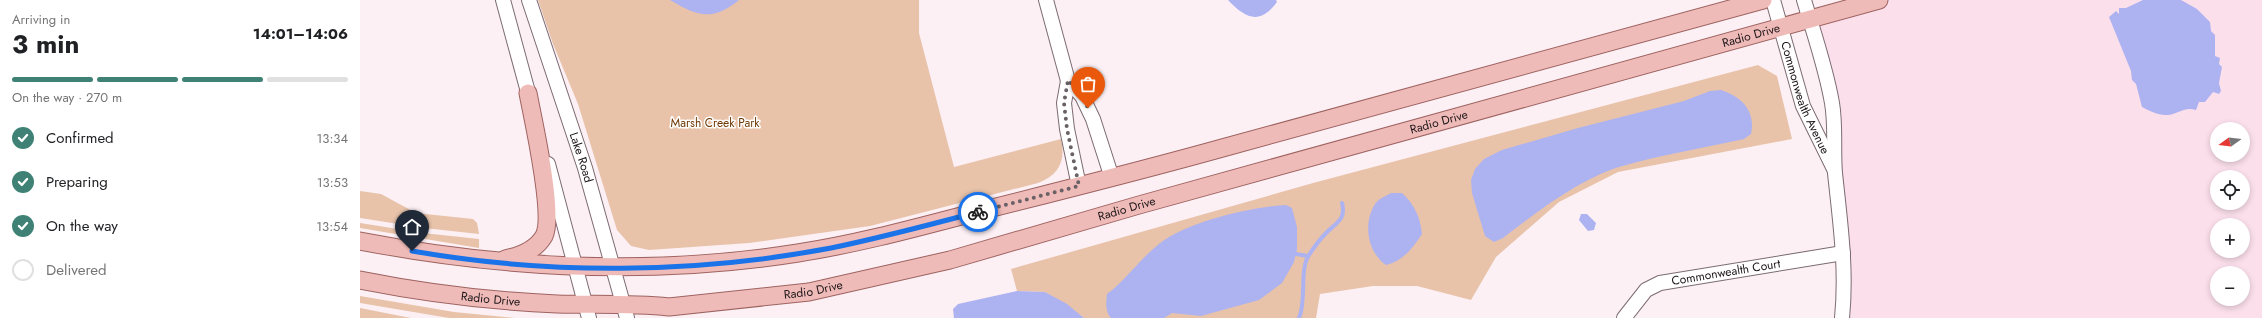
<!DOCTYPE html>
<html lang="en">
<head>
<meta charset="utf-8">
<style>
  :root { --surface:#fff; --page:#f2f2f2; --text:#202124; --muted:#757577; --line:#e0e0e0; --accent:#3f8275 }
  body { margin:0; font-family:Jost,sans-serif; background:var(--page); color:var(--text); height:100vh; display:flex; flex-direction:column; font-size:15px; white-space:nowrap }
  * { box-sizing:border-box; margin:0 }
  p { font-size:13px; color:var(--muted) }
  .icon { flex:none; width:22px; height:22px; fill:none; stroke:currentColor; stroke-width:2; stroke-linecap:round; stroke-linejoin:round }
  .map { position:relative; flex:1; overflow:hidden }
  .sheet { display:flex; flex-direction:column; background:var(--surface); width:360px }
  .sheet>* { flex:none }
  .needle { width:26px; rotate:255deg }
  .controls { position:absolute; left:1850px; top:122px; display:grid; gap:8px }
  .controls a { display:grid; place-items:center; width:40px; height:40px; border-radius:50%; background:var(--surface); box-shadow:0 2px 6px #0003; font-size:20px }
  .pin { position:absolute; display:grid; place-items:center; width:34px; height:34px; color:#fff; margin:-41px -17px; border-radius:50% 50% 50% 0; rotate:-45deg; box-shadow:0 0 4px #0007 }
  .pin .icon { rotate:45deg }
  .courier { position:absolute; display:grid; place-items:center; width:40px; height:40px; margin:-20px; border:3px solid #1a73e8; border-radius:50%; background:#fff; color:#222; box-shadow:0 1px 5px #0007 }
  .overview em { font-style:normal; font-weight:700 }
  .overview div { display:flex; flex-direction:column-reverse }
  .overview { display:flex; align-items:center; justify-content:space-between; height:68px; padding:0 12px }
  h1 { font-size:26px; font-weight:700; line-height:30px }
  .bar { display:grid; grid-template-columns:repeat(4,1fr); gap:6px 4px; align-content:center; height:48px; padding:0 12px }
  .bar i { height:5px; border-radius:3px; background:var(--line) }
  .bar .selected { background:var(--accent) }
  .bar p { grid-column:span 4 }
  ol { padding:0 12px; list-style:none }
  li { display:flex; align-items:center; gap:12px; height:44px }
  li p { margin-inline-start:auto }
  li .icon { padding:4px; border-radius:50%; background:var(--accent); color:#fff; stroke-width:4 }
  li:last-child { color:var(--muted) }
  li i { width:22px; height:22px; border:2px solid var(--line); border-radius:50% }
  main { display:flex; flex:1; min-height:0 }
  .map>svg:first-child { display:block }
</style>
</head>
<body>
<main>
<section class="sheet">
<div class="overview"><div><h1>3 min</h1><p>Arriving in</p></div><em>14:01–14:06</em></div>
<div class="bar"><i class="selected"></i><i class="selected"></i><i class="selected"></i><i></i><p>On the way · 270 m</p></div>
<ol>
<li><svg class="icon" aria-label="check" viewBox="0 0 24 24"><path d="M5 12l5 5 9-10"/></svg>Confirmed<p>13:34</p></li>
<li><svg class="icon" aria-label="check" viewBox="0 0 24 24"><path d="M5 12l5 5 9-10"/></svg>Preparing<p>13:53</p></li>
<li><svg class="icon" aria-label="check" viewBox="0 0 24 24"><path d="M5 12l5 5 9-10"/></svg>On the way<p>13:54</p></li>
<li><i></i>Delivered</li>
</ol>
</section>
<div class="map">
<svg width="1902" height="318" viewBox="0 0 1902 318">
  <rect width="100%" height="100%" fill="#fcf0f5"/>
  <path fill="#fbdfeb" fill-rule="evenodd" d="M1519,0H1902V318H1482L1475,125L1450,19ZM1857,129H1883V155H1857ZM1857,177H1883V203H1857ZM1857,225H1883V251H1857ZM1857,273H1883V299H1857Z"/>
  <path fill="#e8c3aa" d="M178,0H559V33L594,167L701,139C706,161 699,175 678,183L510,226L389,243L289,250L271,246L257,230L218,104L193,44Z
    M1398,65L1417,76L1432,139L1258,172L1199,202L1136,257L1111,300L1057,286H1013L960,294L956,318H724L685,292L657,291L651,269L953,183Z
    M0,191L21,194L56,213L113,219L117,223L119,234L64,228L0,218Z
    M0,223L63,233L119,239V248L0,228Z
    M0,296L94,312L155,318H89L0,303Z
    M0,308L51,318H0Z"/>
  <path fill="#adb2f1" d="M310,0H379C352,22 337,16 310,0Z
    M868,0H916L917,2C900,25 886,19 868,0Z
    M1783,0H1821L1837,9L1850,22L1851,31L1855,35V56L1860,58L1859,64L1862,67L1859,83L1861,91L1859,94L1853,92L1845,102H1839L1836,110C1823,106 1816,116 1806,115C1797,115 1790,111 1782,107L1776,84L1772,80L1771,71L1749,17L1756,11L1759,14V8H1766Z
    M1361,90C1382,97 1396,111 1391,134L1384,139C1343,148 1300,155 1259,167C1218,180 1177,212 1143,238L1134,242L1125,236L1112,193L1111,180L1115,169L1124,159L1142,150L1218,128L1324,101L1350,91Z
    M1031,193H1042C1055,205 1060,217 1062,234C1053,248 1043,261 1026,265C1007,252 1003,223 1015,204C1018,199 1026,196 1031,193Z
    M926,205L932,208L937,227V249L934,262L922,283L899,300L841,316L812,313L804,318H751C745,312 746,302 747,294C766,280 780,259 799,244C826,222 891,207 926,205Z
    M1221,214H1227L1236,223L1234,230L1228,231L1219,220Z
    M657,291L685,292L707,304L724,318H594L593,309L598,304Z"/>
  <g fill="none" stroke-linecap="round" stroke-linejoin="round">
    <path stroke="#adb2f1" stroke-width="4" d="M936,254L948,256
      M939,318C947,300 939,269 949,255C954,247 962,237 968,231C978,222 986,218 982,203"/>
    <g stroke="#7c6b73" stroke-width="16">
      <g id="minor">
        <path d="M143,0L171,103"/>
        <path id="s1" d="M169,0L225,168L267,318"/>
        <path d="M686,0L708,81L722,96L733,119L752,178"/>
        <path id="s2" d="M1413,0L1443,106L1474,169"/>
        <path d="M1444,0C1454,34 1466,68 1472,103C1476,126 1473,149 1475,173C1480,221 1487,269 1482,318"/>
        <path d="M708,81L704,103L707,129L719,186"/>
        <path d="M188,164L229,318"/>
        <path id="s3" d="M1264,318L1286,290L1300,283L1483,253"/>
      </g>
    </g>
    <g stroke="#9e6361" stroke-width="19">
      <g id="major">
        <path d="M0,241C145,269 292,276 438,253C503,243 566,225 628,209C708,189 787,169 866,147C1045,98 1224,49 1403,0"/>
        <path d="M145,259C160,256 176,250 184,236C195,215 173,120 168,93"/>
        <path id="s4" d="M0,280C65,293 131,301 197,304C234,305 272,303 309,307L449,292L590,260L779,205L1519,0"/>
      </g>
    </g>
    <use href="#minor" stroke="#fff" stroke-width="14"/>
    <use href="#major" stroke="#efbbb8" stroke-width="17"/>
  </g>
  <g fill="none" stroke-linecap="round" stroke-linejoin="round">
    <path stroke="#696165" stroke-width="4" stroke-dasharray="0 7.2" d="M618,212L719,186L707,129L704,103L708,80L722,96L728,108"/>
    <path stroke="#1a73e8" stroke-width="5" d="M52,251C189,275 334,274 471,248C520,238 569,225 618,212"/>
  </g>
  <g text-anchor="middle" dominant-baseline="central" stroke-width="3" stroke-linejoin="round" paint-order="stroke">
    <g font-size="12" fill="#1a1417" stroke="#fff">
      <text stroke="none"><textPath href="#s4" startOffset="1428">Radio Drive</textPath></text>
      <text stroke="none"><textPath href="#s2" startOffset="103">Commonwealth Avenue</textPath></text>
      <text stroke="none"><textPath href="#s4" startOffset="1104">Radio Drive</textPath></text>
      <text stroke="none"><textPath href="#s1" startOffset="166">Lake Road</textPath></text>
      <text stroke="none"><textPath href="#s4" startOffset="780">Radio Drive</textPath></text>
      <text stroke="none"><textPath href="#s3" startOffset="118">Commonwealth Court</textPath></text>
      <text stroke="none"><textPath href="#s4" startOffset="456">Radio Drive</textPath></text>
      <text stroke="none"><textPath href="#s4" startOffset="132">Radio Drive</textPath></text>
    </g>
    <g font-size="12" fill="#6e3904" stroke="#fff">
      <text x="355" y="123">Marsh Creek Park</text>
    </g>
  </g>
</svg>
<div class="controls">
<a><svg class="needle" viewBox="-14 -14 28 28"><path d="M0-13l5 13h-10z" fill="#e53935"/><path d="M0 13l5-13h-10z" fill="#757577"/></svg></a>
<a><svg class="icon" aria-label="locate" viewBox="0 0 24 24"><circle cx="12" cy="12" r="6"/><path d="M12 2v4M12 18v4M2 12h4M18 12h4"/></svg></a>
<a>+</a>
<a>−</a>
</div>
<div class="pin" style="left:728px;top:108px;background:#ea580c"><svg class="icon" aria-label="bag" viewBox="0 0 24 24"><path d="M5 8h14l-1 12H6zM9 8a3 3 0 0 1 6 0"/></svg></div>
<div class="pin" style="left:52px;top:251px;background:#1f2937"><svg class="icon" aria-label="home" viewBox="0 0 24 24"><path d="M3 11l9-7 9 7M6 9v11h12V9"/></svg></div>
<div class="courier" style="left:618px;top:212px"><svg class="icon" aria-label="bike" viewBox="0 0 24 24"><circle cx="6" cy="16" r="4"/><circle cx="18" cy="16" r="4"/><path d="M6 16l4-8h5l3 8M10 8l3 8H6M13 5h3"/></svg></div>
</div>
</main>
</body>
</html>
